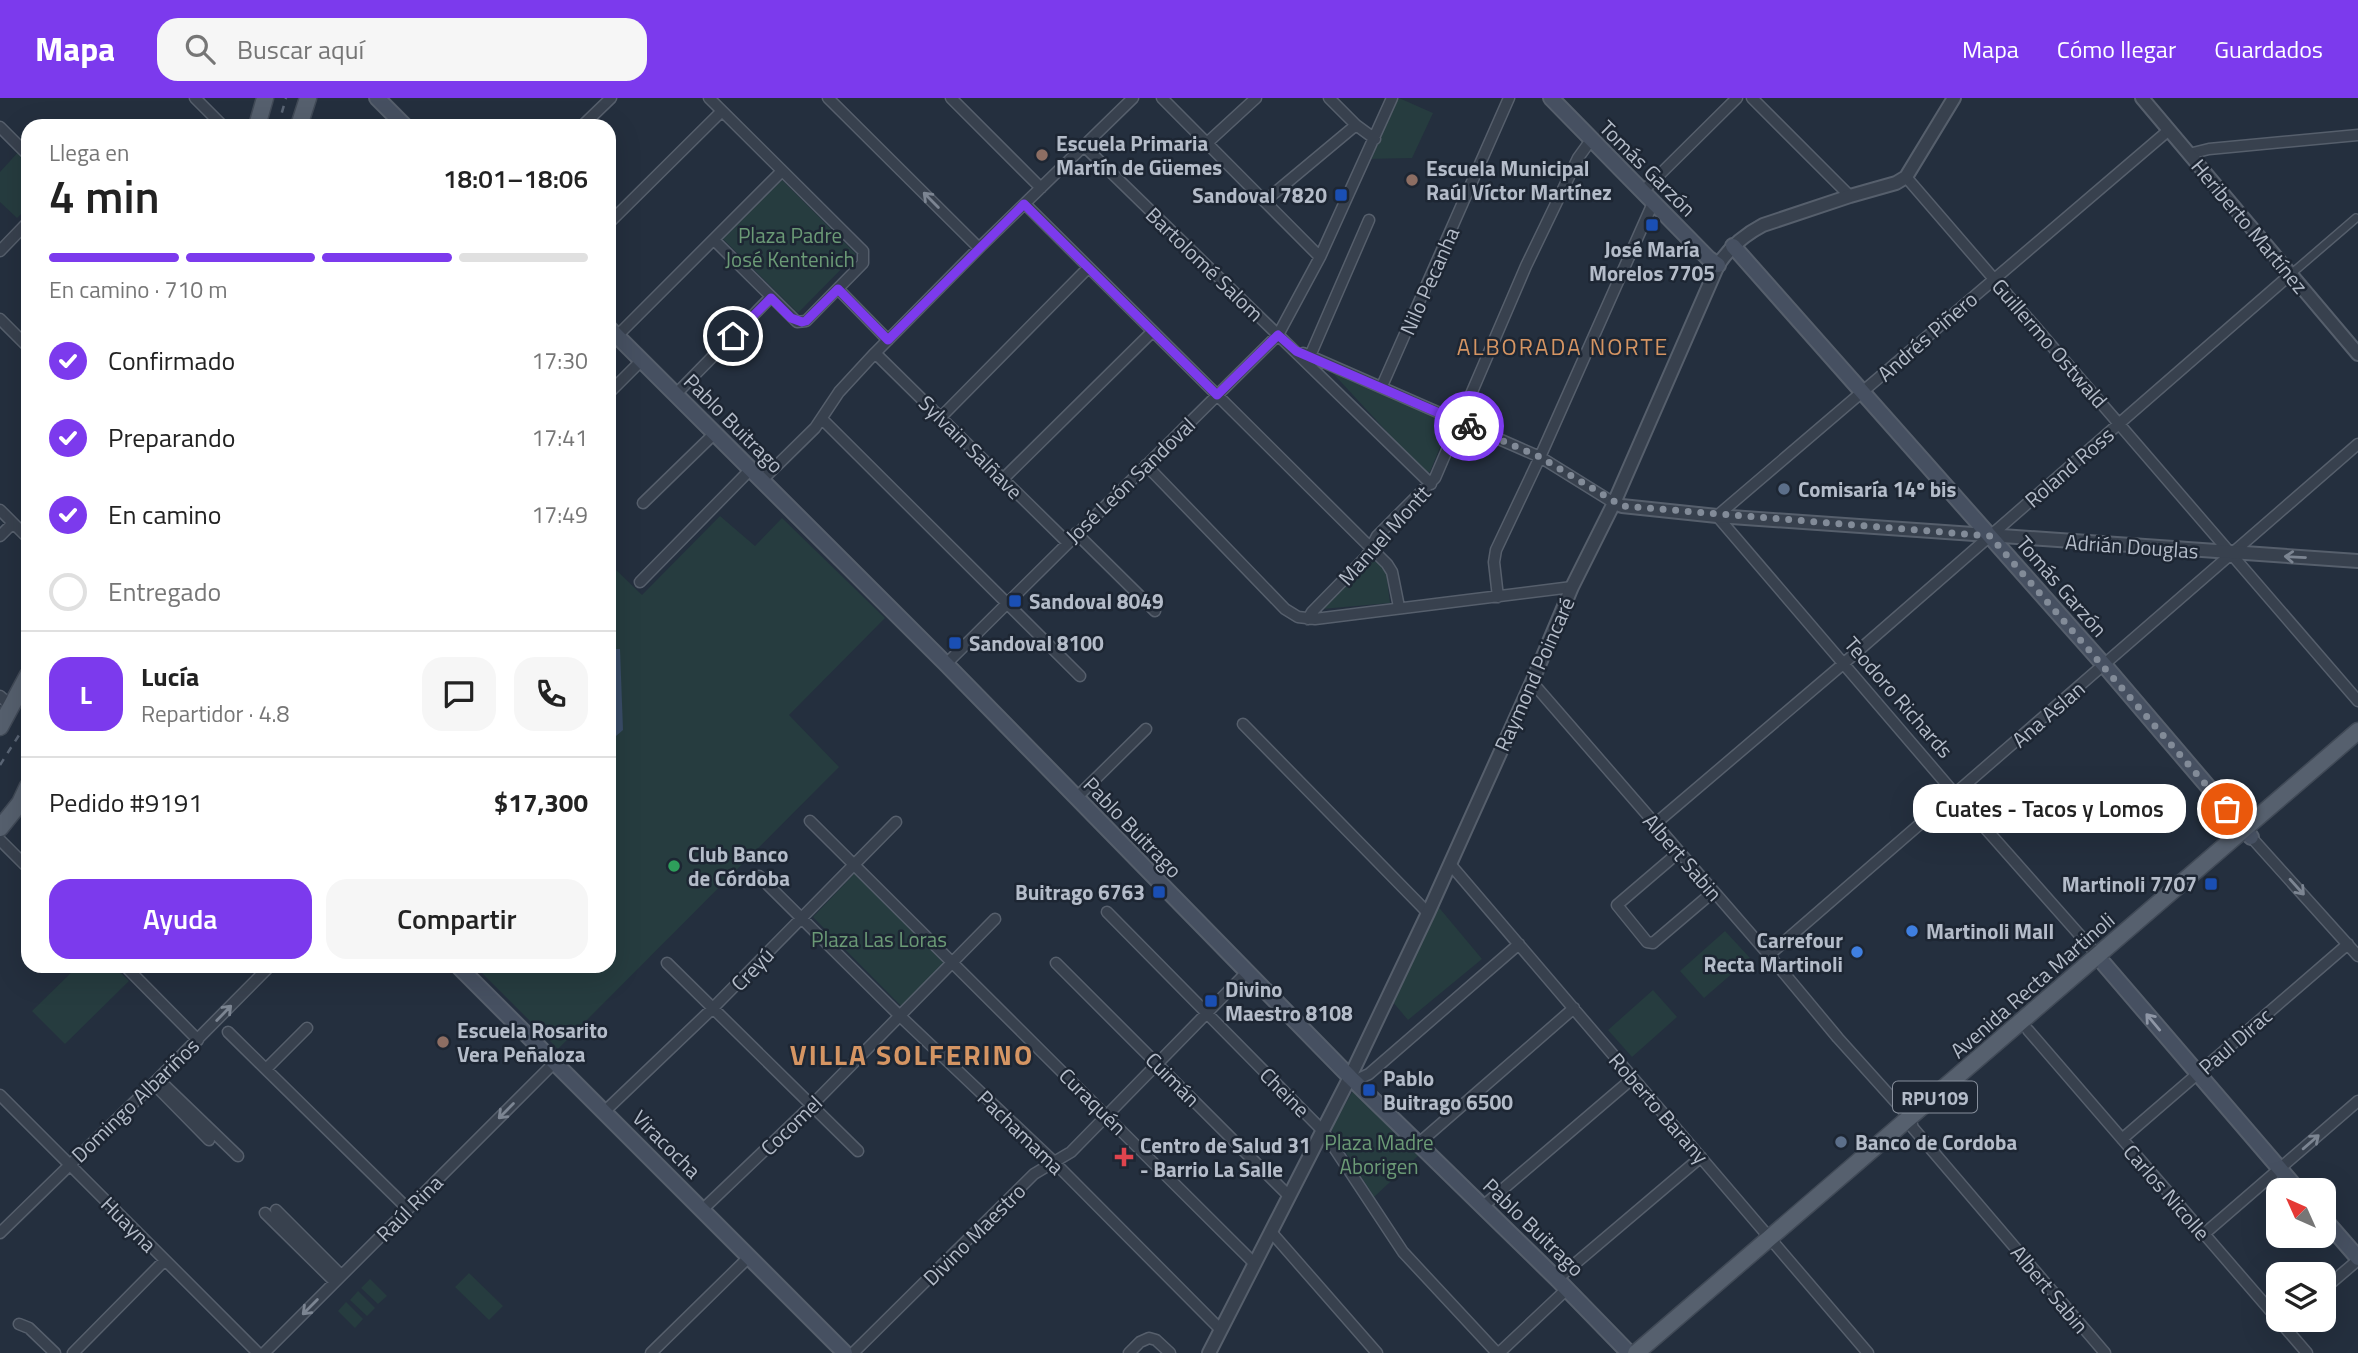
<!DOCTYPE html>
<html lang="es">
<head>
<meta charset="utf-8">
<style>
  :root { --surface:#fff; --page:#f6f6f6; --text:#222; --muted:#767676; --line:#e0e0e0; --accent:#7c3aed }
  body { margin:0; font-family:"Titillium Web",sans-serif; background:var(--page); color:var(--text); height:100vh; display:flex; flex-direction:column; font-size:26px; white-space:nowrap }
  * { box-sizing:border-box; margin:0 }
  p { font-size:23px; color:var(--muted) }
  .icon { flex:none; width:38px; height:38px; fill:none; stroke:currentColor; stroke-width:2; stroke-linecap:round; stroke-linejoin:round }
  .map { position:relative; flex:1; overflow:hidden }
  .sheet { position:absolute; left:21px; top:21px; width:595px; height:854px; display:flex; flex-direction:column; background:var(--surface); border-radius:21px; box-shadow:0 7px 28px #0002 }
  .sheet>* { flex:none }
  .needle { width:46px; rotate:315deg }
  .controls { position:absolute; left:2266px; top:1080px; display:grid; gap:14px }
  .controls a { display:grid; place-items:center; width:70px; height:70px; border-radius:14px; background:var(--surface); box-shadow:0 7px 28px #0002; font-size:35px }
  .pin { position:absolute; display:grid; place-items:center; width:60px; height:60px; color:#fff; margin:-30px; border:4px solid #fff; border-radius:50%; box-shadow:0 2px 7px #0007 }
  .courier { position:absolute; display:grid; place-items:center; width:70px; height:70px; margin:-35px; border:5px solid #7c3aed; border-radius:50%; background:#fff; color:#222; box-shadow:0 2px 9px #0007 }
  .bubble { position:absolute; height:49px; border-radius:21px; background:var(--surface); box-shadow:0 7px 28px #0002; font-size:23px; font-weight:600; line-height:49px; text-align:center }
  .summary em { font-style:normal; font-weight:600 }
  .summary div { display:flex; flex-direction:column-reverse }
  .summary { display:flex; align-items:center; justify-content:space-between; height:119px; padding:0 28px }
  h1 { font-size:46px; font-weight:600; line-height:52px }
  .bar { display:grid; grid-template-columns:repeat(4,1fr); gap:10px 7px; align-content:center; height:84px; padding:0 28px }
  .bar i { height:9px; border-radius:5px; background:var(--line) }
  .bar .current { background:var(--accent) }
  .bar p { grid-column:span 4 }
  .line { display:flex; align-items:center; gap:18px; padding:0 28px; border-top:2px solid var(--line) }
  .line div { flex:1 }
  .round { display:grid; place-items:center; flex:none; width:74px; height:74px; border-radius:21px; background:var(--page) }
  ol { padding:0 28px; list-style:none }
  li { display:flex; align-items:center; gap:21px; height:77px }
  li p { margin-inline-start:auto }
  li .icon { padding:7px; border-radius:50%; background:var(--accent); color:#fff; stroke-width:4 }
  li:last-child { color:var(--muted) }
  li i { width:38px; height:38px; border:4px solid var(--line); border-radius:50% }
  .cta { display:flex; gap:14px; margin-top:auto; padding:14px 28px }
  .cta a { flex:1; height:80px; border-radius:21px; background:var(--accent); color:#fff; font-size:28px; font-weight:600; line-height:80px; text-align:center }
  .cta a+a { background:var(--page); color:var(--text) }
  header { display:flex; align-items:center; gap:42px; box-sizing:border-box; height:98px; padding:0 35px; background:var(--accent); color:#fff }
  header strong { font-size:33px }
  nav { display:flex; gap:38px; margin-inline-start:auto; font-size:24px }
  .search { width:490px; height:63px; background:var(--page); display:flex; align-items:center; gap:18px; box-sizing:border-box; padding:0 24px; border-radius:21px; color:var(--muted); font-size:26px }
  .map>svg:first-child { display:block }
</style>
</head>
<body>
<header>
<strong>Mapa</strong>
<div class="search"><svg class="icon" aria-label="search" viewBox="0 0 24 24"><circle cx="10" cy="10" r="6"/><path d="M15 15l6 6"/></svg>Buscar aquí</div>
<nav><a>Mapa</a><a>Cómo llegar</a><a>Guardados</a></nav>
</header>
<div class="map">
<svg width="2358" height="1255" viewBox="0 0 2358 1255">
  <rect width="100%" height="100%" fill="#242f3e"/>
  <path fill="#263c3f" d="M1394,0H1399L1433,15L1412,60L1364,61Z
    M21,51L28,58V109L17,120L0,104V74Z
    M782,82L856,156L798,215L723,141Z
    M1329,271L1450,324L1430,374H1424Z
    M720,418L755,448L782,420L885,520L789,617L839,669L558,951L475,868H609V465L642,497Z
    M1370,463L1378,464L1386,474L1390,505L1322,511Z
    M856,774L945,863L902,909L813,819Z
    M1436,806L1482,861L1408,922L1392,903Z
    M1725,833L1750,860L1704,900L1680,873Z
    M78,868H113L129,883L65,946L32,913Z
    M1653,892L1677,919L1632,959L1608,932Z
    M1354,991L1419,1057L1374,1099L1331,1031Z
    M469,1175L503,1208L489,1222L455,1189Z
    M370,1181L387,1198L378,1206L361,1190Z
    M358,1193L375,1210L367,1218L350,1202Z
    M346,1204L363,1221L355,1230L338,1213Z"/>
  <path fill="#394c67" d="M620,551L623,632L609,644V551Z"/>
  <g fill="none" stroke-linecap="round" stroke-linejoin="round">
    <g stroke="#565f6c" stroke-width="10">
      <path id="pedestrian" d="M2291,176L2356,120"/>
    </g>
    <g stroke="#565f6c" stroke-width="13">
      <path id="minor" d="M195,0L223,28
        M709,0L863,153V165L806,223L797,224L714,142
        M828,0L979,150
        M951,0L1041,90
        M1162,0L1320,159
        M1329,0L1356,27L1375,41
        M1752,0L1850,98
        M582,28L611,0
        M0,29L28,57
        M1207,45L1256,0
        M1085,49L1431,386
        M2189,56L2209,51L2358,37
        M1906,79L2358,603
        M1642,94L1737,0
        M1265,103L1356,27
        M1025,106L1387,466L1392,474L1399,509
        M609,125L722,13
        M0,153L28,124
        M838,191L888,242
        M0,221L28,249
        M617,238L782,73
        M875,255L1067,444
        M1303,255L1540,359L1614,405
        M1310,258L1369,122
        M1382,288L1509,0
        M609,295L642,262
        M676,296L771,199
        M941,319L1088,170
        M822,321L1080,578
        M1146,367L1285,511L1298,519L1315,521L1572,489
        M1003,381L1152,234
        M761,383L815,330L839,294L875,255L979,150L1133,0
        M643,405L715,335
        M0,412L28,440
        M1076,435L1155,513
        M0,438L13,425
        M640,484L750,372
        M1498,499L1494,464L1496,452L1540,359L1653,105
        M1308,521L1312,514L1366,459L1377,438L1435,380L1526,168L1578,60L1591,42
        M946,566L1278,237L1320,159L1392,0
        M1532,584L1769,857L1838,940L1910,1020L1913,1030L2105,1255
        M0,598L12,609
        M1243,626L1428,815
        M1076,700L1146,631
        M810,723L1255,1166
        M1655,726L1843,566L2291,176
        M2251,739L2358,858
        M0,742L28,770
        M1679,754L1617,807L1647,844L1653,845L1713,794
        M1450,766L1868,1255
        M759,778L900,918L1054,1064L1221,1232
        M1107,814L1323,1033L1403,1154L1497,1255
        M1769,857L2358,346
        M2100,860L1955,696L1717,418L2169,32
        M667,865L858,1053
        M1056,865L1289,1098
        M125,868L198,942
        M2028,932L2307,1255
        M228,934L408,1111
        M266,971L307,930
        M158,981L238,1058
        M1354,983L1369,976L1519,846
        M154,986L209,1042
        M0,997L258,1255
        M605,1013L713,910L896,724
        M2122,1041L2348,846
        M1419,1045L1574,910
        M1482,1109L1633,980
        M276,1112L341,1177
        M702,1112L811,1008L995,821
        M265,1115L335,1184
        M0,1135L153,986L270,868
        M1272,1135L1377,1255
        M2204,1136L2358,1003
        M1557,1181L1701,1059
        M2324,1191L2358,1162
        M19,1226L29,1230L55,1255
        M73,1255L165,1162
        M264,1255L554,965
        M651,1255L749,1159
        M853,1255L1034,1076L1071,1054L1247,874
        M1129,1255L1140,1244L1149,1240L1156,1242L1170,1255
        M1499,1255L1567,1191"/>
    </g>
    <g stroke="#565f6c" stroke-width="16">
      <path id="tertiary" d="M2142,0L2358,256
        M1614,405L1622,408L1717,418L2358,463
        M1209,1255L1350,979L1428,815L1532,584L1572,489L1614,405L1718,167C1729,150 1744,137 1763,127L1850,98L1896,85L1906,79L1954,0"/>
    </g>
    <g stroke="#565f6c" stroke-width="18">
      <path id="secondary" d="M377,0L405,28
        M1551,0L1708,160L1718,167
        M1733,148L2105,568L2251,739
        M609,230L946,566L1350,979L1557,1181L1629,1255
        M2104,866L2298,1092
        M458,868L845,1255
        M2324,1121L2358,1160"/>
    </g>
    <g stroke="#414a57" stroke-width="19">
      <path id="primary" d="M257,28L265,0
        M299,28L308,0
        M0,629L28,577
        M0,730L20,705L28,688
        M1636,1255L2358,633"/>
    </g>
    <use href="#pedestrian" stroke="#38414e" stroke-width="7"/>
    <use href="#minor" stroke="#38414e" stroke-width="10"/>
    <use href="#tertiary" stroke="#38414e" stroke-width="12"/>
    <use href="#secondary" stroke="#465061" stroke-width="14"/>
    <use href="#primary" stroke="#56606e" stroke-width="16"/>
    <path stroke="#5a6575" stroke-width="2.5" stroke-dasharray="7 7" stroke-linecap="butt" d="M278,28L286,0
      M0,667L28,623"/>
  </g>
  <defs><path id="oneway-shaft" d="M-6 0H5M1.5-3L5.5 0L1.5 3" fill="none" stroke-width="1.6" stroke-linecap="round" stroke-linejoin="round" transform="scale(1.75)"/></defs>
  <g stroke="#7c8592">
    <use href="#oneway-shaft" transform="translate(931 102) rotate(-135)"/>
    <use href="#oneway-shaft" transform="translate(2295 459) rotate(-177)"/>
    <use href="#oneway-shaft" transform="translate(2297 789) rotate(48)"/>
    <use href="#oneway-shaft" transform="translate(224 915) rotate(-46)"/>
    <use href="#oneway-shaft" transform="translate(506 1013) rotate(135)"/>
    <use href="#oneway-shaft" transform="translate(2311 1044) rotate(-41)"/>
    <use href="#oneway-shaft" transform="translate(310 1209) rotate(135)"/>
  </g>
  <use stroke="#8e96a5" href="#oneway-shaft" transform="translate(2153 924) rotate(-130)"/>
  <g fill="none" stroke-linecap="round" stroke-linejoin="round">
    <path stroke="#828b98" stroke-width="7" stroke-dasharray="0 12.6" d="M1469,328L1540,359L1622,408L1990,438L2227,711"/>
    <path stroke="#7c3aed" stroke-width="9" d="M733,238L771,200L791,220L802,224L806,223L838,191L888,242L1024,106L1217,297L1278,237L1296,253L1469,328"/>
  </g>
  <g fill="#8d6e63" stroke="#1d2633" stroke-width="2.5">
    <circle cx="1042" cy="57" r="7"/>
    <circle cx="1412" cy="82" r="7"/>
    <circle cx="443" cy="944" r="7"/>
  </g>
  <g fill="#1a4fb4" stroke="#1d2633" stroke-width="2.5">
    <rect x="1334" y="90" width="14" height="14" rx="3.5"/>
    <rect x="1645" y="120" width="14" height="14" rx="3.5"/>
    <rect x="1008" y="496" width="14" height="14" rx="3.5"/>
    <rect x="948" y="538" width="14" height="14" rx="3.5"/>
    <rect x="2204" y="779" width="14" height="14" rx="3.5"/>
    <rect x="1152" y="787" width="14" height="14" rx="3.5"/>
    <rect x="1204" y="896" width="14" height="14" rx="3.5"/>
    <rect x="1362" y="985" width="14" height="14" rx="3.5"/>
  </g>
  <g fill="#5c6f8a" stroke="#1d2633" stroke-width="2.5">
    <circle cx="1784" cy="391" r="7"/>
    <circle cx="1841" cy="1044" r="7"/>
  </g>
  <circle fill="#2e9e5b" stroke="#1d2633" stroke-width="2.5" cx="674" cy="768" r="7"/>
  <g fill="#3f7fe0" stroke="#1d2633" stroke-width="2.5">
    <circle cx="1912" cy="833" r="7"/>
    <circle cx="1857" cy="854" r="7"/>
  </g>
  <path fill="#e0444e" stroke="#1d2633" stroke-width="2.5" d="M1120.5 1048.5h7v7h7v7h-7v7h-7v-7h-7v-7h7z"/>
  <g text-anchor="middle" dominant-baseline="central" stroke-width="5" stroke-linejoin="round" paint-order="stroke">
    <rect fill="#1d2633" stroke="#878f9c" stroke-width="2" x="1893" y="983.5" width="84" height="31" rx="5"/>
    <g font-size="19" font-weight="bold" fill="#b4bcc9">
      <text x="1935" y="999">RPU109</text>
    </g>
    <g font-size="21" font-weight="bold" fill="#b4bcc9" stroke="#1d2633" text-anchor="start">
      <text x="1056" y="45">Escuela Primaria<tspan x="1056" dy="24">Martín de Güemes</tspan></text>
      <text x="1426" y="70">Escuela Municipal<tspan x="1426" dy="24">Raúl Víctor Martínez</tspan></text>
      <text x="1327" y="97" text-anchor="end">Sandoval 7820</text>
      <text x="1652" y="151" text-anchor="middle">José María<tspan x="1652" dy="24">Morelos 7705</tspan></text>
      <text x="1798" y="391">Comisaría 14º bis</text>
      <text x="1029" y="503">Sandoval 8049</text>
      <text x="969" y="545">Sandoval 8100</text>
      <text x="688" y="756">Club Banco<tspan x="688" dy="24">de Córdoba</tspan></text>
      <text x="2197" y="786" text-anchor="end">Martinoli 7707</text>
      <text x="1145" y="794" text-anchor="end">Buitrago 6763</text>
      <text x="1926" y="833">Martinoli Mall</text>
      <text x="1843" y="842" text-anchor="end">Carrefour<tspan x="1843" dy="24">Recta Martinoli</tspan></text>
      <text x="1225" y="891">Divino<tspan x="1225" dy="24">Maestro 8108</tspan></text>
      <text x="457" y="932">Escuela Rosarito<tspan x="457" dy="24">Vera Peñaloza</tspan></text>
      <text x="1383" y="980">Pablo<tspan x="1383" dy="24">Buitrago 6500</tspan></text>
      <text x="1855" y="1044">Banco de Cordoba</text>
      <text x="1140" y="1047">Centro de Salud 31<tspan x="1140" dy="24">- Barrio La Salle</tspan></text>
    </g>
    <g font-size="21" fill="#b4bcc9" stroke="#1d2633">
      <text transform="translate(1648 70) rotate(45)">Tomás Garzón</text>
      <text transform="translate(2250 128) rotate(50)">Heriberto Martínez</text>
      <text transform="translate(1205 166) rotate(44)">Bartolomé Salom</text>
      <text transform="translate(1429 183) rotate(-66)">Nilo Pecanha</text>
      <text transform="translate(1927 238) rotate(-41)">Andrés Piñero</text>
      <text transform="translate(2050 245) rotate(49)">Guillermo Ostwald</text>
      <text transform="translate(734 325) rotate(45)">Pablo Buitrago</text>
      <text transform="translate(971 349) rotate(45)">Sylvain Salñave</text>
      <text transform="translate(2069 369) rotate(-41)">Roland Ross</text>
      <text transform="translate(1130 382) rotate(-44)">José León Sandoval</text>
      <text transform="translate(1384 437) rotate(-48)">Manuel Montt</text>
      <text transform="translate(2132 448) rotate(4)">Adrián Douglas</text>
      <text transform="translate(2062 488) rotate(49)">Tomás Garzón</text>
      <text transform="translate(1534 576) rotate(-66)">Raymond Poincaré</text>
      <text transform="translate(1899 599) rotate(49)">Teodoro Richards</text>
      <text transform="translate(2048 616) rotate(-41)">Ana Aslan</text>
      <text transform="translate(1133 729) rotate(46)">Pablo Buitrago</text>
      <text transform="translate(1683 759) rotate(49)">Albert Sabin</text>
      <text transform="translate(752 871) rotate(-46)">Creyú</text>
      <text transform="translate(2032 887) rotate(-41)">Avenida Recta Martinoli</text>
      <text transform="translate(2235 943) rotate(-41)">Paul Dirac</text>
      <text transform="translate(1173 981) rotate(45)">Cuimán</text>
      <text transform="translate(1285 994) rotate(45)">Cheine</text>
      <text transform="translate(135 1002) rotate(-44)">Domingo Albariños</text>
      <text transform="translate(1093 1003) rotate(45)">Curaquén</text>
      <text transform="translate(1659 1010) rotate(49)">Roberto Barany</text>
      <text transform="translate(791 1027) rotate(-44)">Cocomel</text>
      <text transform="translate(1021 1034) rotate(44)">Pachamama</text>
      <text transform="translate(667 1046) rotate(45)">Viracocha</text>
      <text transform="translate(2167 1094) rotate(49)">Carlos Nicolle</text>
      <text transform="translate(409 1110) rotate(-45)">Raúl Rina</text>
      <text transform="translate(129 1126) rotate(45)">Huayna</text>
      <text transform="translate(1534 1129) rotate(44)">Pablo Buitrago</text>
      <text transform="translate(974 1136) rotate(-45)">Divino Maestro</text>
      <text transform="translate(2050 1191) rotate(50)">Albert Sabin</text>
    </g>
    <g font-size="21" fill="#6b9a76" stroke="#1d2633">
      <text x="790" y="137">Plaza Padre<tspan x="790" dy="24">José Kentenich</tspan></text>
      <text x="879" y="841">Plaza Las Loras</text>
      <text x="1379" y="1044">Plaza Madre<tspan x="1379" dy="24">Aborigen</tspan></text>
    </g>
    <g font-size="23" letter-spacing="2" fill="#d59563" stroke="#1d2633">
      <text x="1563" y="248">ALBORADA NORTE</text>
    </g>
    <g font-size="28" font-weight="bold" letter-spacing="2" fill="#d59563" stroke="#1d2633">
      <text x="912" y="956">VILLA SOLFERINO</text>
    </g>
  </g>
</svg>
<div class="controls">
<a><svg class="needle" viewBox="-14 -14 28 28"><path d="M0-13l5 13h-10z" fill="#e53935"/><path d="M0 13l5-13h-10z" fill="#767676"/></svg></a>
<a><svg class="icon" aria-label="layers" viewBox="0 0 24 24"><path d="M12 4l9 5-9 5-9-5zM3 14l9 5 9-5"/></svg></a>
</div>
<div class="pin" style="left:2227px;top:711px;background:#ea580c"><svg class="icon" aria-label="bag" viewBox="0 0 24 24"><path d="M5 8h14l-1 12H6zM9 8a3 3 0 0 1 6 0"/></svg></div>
<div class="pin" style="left:733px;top:238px;background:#1f2937"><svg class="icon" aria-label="home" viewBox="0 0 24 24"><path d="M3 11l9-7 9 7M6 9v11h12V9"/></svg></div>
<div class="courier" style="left:1469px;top:328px"><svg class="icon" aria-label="bike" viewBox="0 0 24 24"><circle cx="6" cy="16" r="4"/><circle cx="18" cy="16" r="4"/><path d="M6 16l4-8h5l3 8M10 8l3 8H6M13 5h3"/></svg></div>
<div class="bubble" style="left:1913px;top:686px;width:273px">Cuates - Tacos y Lomos</div>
<section class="sheet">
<div class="summary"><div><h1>4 min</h1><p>Llega en</p></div><em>18:01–18:06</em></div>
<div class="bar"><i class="current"></i><i class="current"></i><i class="current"></i><i></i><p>En camino · 710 m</p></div>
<ol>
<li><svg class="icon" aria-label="check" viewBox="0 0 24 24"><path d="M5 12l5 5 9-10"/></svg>Confirmado<p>17:30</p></li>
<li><svg class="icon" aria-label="check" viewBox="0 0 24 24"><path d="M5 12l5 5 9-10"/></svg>Preparando<p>17:41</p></li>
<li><svg class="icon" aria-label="check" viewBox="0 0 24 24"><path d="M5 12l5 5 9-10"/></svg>En camino<p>17:49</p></li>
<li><i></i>Entregado</li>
</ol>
<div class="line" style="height:126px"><b class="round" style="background:var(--accent);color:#fff">L</b><div><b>Lucía</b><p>Repartidor · 4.8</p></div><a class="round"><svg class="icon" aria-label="chat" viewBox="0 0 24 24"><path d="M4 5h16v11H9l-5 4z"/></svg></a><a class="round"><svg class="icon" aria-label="phone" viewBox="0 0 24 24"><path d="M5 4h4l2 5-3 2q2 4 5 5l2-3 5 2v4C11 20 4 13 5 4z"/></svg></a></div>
<div class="line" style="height:91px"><div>Pedido #9191</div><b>$17,300</b></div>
<div class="cta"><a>Ayuda</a><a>Compartir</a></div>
</section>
</div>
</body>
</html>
